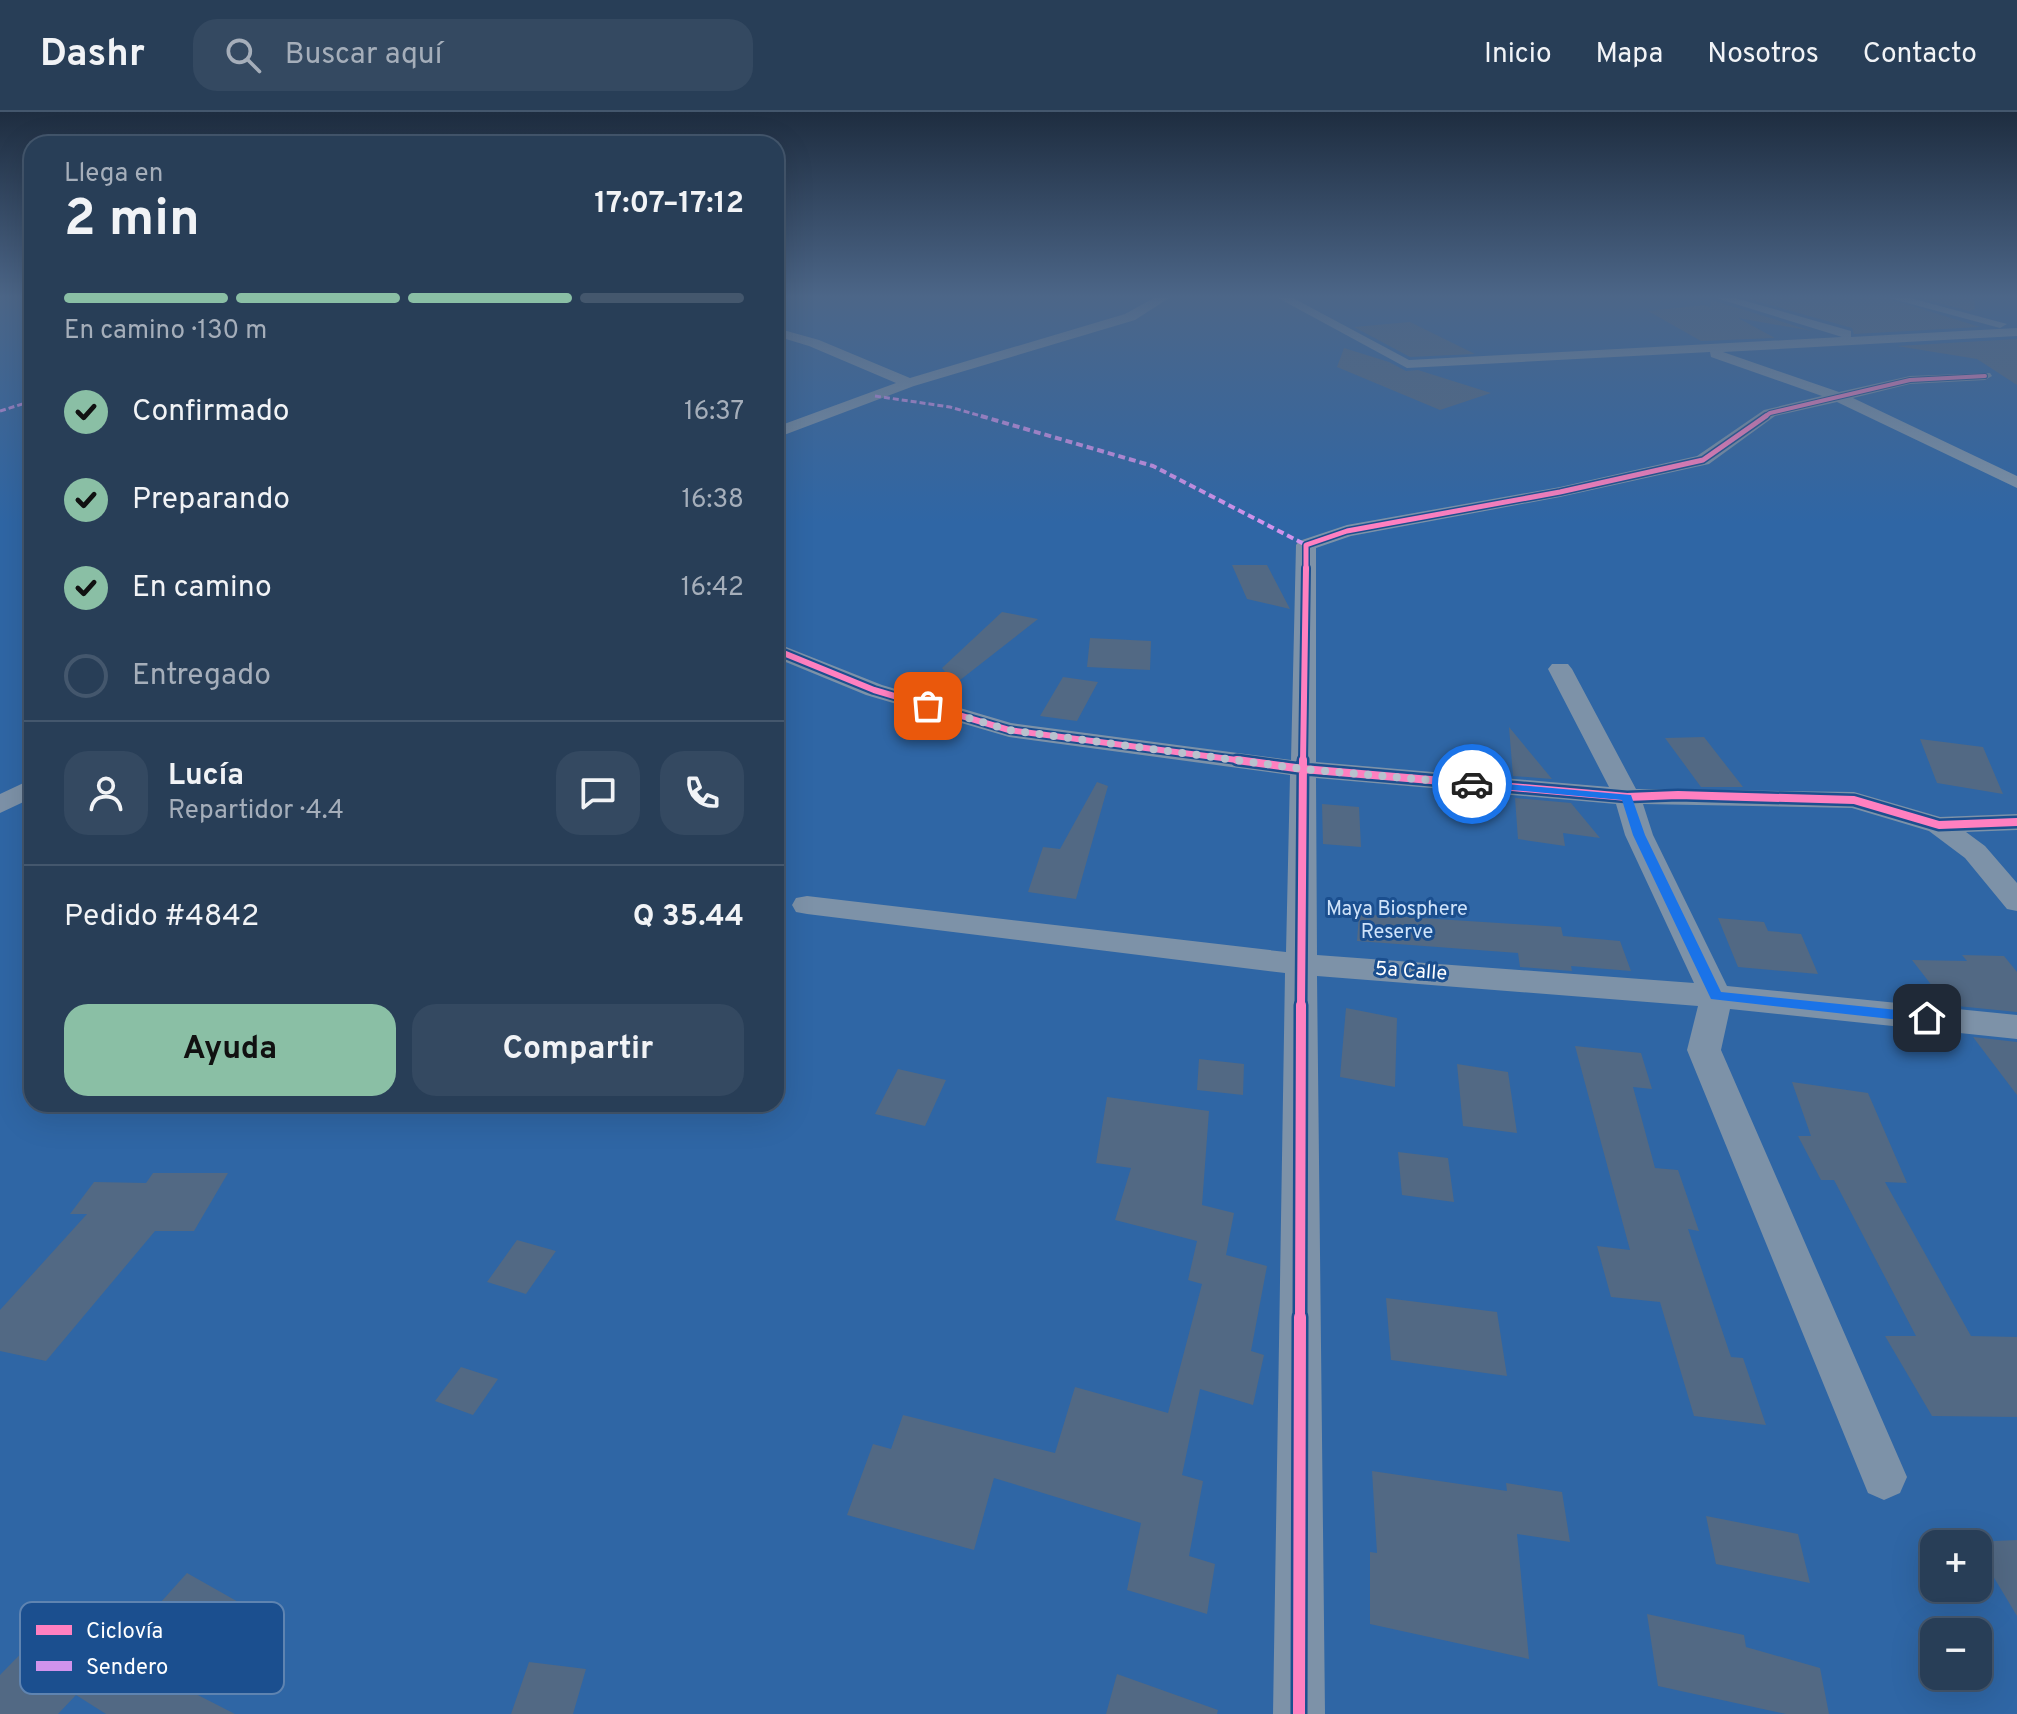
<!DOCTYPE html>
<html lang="es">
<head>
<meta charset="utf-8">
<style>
  :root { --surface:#283e57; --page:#344961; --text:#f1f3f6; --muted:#a5aeba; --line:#44576d; --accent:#8abfa5 }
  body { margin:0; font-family:Overpass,sans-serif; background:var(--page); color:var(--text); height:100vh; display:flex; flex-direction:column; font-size:30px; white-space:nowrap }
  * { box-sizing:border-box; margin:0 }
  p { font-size:26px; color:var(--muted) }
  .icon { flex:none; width:44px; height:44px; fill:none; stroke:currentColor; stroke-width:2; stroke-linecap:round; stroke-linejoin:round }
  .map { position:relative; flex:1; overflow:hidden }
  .drawer { position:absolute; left:24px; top:24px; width:760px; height:976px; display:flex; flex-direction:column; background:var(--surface); border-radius:24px; box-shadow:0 8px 32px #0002,0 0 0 2px var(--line) }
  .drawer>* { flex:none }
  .fabs { position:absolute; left:1920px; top:1418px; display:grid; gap:16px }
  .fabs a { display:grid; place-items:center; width:72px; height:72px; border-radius:16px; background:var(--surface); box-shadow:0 8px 32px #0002,0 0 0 2px var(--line); font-size:40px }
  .pin { position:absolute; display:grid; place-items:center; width:68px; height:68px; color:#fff; margin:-34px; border-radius:16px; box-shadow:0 4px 12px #0006 }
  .courier { position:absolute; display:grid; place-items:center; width:80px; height:80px; margin:-40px; border:6px solid #1a73e8; border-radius:50%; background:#fff; color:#222; box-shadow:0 2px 10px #0007 }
  .headline em { font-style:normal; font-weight:700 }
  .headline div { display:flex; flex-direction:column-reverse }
  .headline { display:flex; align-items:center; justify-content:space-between; height:136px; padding:0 40px }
  h1 { font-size:52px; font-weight:700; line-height:60px }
  .bar { display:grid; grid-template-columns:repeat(4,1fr); gap:12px 8px; align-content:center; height:96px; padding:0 40px }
  .bar i { height:10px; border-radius:6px; background:var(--line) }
  .bar .selected { background:var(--accent) }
  .bar p { grid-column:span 4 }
  .line { display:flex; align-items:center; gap:20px; padding:0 40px; border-top:2px solid var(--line) }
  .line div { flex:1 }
  .round { display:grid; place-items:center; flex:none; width:84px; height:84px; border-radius:24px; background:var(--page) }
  ol { padding:0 40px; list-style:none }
  li { display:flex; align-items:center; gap:24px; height:88px }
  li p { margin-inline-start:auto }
  li .icon { padding:8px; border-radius:50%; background:var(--accent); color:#111; stroke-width:4 }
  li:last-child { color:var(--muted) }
  li i { width:44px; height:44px; border:4px solid var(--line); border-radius:50% }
  .action { display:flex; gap:16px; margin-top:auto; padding:16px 40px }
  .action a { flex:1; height:92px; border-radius:24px; background:var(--accent); color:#111; font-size:32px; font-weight:700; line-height:92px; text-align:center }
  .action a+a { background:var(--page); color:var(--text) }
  header { display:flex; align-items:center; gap:48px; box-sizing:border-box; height:112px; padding:0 40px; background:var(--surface); border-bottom:2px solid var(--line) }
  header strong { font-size:38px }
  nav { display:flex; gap:44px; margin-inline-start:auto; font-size:28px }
  .search { width:560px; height:72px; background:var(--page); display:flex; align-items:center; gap:20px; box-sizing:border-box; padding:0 28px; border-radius:24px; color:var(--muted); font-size:30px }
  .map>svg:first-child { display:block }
</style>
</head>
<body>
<header>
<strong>Dashr</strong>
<div class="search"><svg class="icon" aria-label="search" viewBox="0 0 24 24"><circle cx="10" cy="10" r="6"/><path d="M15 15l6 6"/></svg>Buscar aquí</div>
<nav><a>Inicio</a><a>Mapa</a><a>Nosotros</a><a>Contacto</a></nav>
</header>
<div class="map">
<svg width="2017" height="1602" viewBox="0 0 2017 1602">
  <rect width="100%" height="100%" fill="#365274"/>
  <path fill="#2f66a5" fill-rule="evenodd" d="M0,186H32V992H776V186H2017V1602H0ZM1934,1432H1978V1476H1934ZM1934,1520H1978V1564H1934Z"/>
  <path fill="#526984" d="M1711,186L1715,189L1812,219L1738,206L1775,226L1701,229L1648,199L1704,193L1710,195Z
    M1745,186H1886L1980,215L1854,222L1852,216Z
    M1921,186H1974L1975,197L1969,199Z
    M1410,210L1475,242L1410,245L1354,215Z
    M2017,227V273L1977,247L1897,234Z
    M1344,236L1389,250L1406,259L1418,258L1491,281L1440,298L1337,255Z
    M1232,453H1267L1290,497L1247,487Z
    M1002,500L1038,507L955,572L942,556Z
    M1090,526L1151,529L1150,558L1087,555Z
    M1063,565L1098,570L1077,609L1040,604Z
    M1509,615L1552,667L1513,664Z
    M1704,625L1743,675H1701L1665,626Z
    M1920,627L1983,635L2003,682L1937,671Z
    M1097,670L1108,674L1076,787L1028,780L1043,735L1060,737Z
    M1515,686L1571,691L1600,726L1563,721L1565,734L1518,727Z
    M1322,692L1359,695L1361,735L1323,732Z
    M1359,802L1561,815L1563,824L1620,829L1631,859L1571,854L1572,859L1520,855L1518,841L1357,829Z
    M1718,806L1764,810L1768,819L1801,822L1818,862L1738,855Z
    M1962,843L2004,844L2017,860V900L1947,893L1912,848L1967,849Z
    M1346,896L1397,906L1395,975L1340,965Z
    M1973,925L2017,930V983Z
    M1575,934L1641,941L1652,977L1633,975L1655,1056L1678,1058L1699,1119L1688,1117L1731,1245L1743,1246L1766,1313L1694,1304L1660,1190L1611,1185L1597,1134L1630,1138Z
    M1199,947L1244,952L1243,983L1197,978Z
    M1457,952L1508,960L1517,1021L1463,1014Z
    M898,957L946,968L925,1014L875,1002Z
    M1792,970L1868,981L1907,1071L1885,1070L1971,1224L2017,1225V1305L1932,1304L1885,1224H1916L1834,1068H1821L1798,1024H1811Z
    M1107,985L1209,999L1202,1093L1234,1101L1226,1143L1267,1154L1251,1239L1264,1243L1253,1293L1200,1277L1182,1363L1203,1369L1189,1444L1215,1452L1207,1502L1127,1478L1141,1411L994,1366L974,1438L847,1403L873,1332L891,1337L903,1303L1055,1341L1075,1275L1168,1301L1202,1172L1188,1168L1197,1129L1115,1108L1131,1056L1096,1051Z
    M1398,1040L1448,1046L1454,1090L1402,1083Z
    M153,1061H228L194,1119H155L46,1249L0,1239V1198L87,1102H70L94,1070L146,1071Z
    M517,1128L556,1139L526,1182L487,1170Z
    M1386,1186L1497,1200L1507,1264L1391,1248Z
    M461,1255L498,1267L473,1303L435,1289Z
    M1372,1359L1507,1379L1506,1371L1562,1380L1570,1430L1517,1422L1529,1547L1370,1512V1440L1377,1441Z
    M1706,1404L1798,1422L1810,1471L1716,1452Z
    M2017,1428V1504L1978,1439V1432L1973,1430Z
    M187,1461L256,1500L190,1579L235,1602H106L76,1583L58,1602H0V1563L41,1521L99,1559Z
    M1647,1502L1744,1523L1746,1535L1820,1556L1829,1602H1786L1658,1574Z
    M529,1550L586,1557L573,1602H511Z
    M1117,1562L1218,1598L1217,1602H1106Z"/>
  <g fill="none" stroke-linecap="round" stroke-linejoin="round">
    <path fill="#7d92a8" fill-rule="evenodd" d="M1154,186H1169L1135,208L914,274L776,326V315L896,271L809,234L776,224V216L819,228L910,266L1125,202Z
      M1278,186H1293L1409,248L1842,225L1716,186H1735L1851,219V225L2017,216V224L1723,240L1839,280L1910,264L1990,261L1992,264L1985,268L1910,272L1853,286L2017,364V376L1837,290L1775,304L1709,352L1560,385L1351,424L1316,436V650L1609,675L1548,557L1552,552H1568L1572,557L1636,677L1854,680L1940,705L2017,702V718L1966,720L1985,734L2017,771V799L2007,797L1965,746L1929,719L1852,696L1643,692L1653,723L1727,874L2017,903V927L1730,897L1721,938L1907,1365L1900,1381L1884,1388L1868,1381L1687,938L1698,894L1317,864L1325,1602H1273L1285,861L807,802L796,800L792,793L796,786L807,784L1286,840L1290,663L1009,625L866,583L776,546V531L882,573L1011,611L1291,648L1296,433L1299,429L1347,413L1560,375L1697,344L1764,298L1822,284L1711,245L1710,240L1407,256ZM1316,666L1616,692L1625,723L1694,871L1317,843Z
      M1889,186H1910L2007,212L2000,216Z
      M32,667V686L0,701V682Z"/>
    <path stroke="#d193ec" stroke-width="3" stroke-dasharray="6 3" stroke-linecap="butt" d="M875,284L950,295L988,306
      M0,299L32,289"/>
    <path stroke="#d193ec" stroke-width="4" stroke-dasharray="7 4" stroke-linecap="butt" d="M981,304L1153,354L1306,433"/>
    <g stroke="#1b4f8f" stroke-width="6">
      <path id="cycleway-far5" d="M1763,306L1770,301L1910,268L1985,264"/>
    </g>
    <g stroke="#1b4f8f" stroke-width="8">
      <path id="cycleway-far4" d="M1306,458V433L1347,419L1560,380L1703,348L1766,304"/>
    </g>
    <g stroke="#1b4f8f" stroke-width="10">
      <path id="cycleway-far3" d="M776,538L874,578L1009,618L1252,650
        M1303,650L1306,456"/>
    </g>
    <g stroke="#1b4f8f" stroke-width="13">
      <path id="cycleway-far2" d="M1237,648L1303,657L1627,685L1678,683L1854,688L1939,713L2017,710
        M1301,895L1303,648"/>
    </g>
    <g stroke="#1b4f8f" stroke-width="15">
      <path id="cycleway-far1" d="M1300,1207L1301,893"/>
    </g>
    <g stroke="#1b4f8f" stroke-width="17">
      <path id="cycleway" d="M1299,1602L1300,1205"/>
    </g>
    <use href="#cycleway-far5" stroke="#ff80c0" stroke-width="4"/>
    <use href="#cycleway-far4" stroke="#ff80c0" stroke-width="5"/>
    <use href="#cycleway-far3" stroke="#ff80c0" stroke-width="6"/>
    <use href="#cycleway-far2" stroke="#ff80c0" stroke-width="8"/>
    <use href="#cycleway-far1" stroke="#ff80c0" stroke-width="10"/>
    <use href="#cycleway" stroke="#ff80c0" stroke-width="12"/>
  </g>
  <linearGradient id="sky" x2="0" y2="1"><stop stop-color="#1e2d40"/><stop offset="0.45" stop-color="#4c6688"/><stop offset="1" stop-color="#4c6688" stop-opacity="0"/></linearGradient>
  <rect width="2017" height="410" fill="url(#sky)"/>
  <path fill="#1a73e8" d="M1472,669L1631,683L1645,723L1721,880L1927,901L1934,906L1927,911L1711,887L1633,723L1622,688L1468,674L1467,672Z"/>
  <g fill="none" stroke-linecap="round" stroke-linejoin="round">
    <path stroke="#b9c2ce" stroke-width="8" stroke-dasharray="0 14.4" d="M928,594L1009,618L1303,657L1472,672"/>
  </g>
  <g text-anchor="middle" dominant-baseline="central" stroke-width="6" stroke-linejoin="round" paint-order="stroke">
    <g font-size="20" fill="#cfe3fa" stroke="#1b4f8f">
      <text x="1397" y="798">Maya Biosphere<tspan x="1397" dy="23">Reserve</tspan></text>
    </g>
    <g font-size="20" fill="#fff" stroke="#1b4f8f">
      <text transform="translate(1411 860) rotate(4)">5a Calle</text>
    </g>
  </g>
  <rect x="20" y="1490" width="264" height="92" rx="12" fill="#1b4f8f" stroke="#5f84b1" stroke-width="2"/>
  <rect x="36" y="1513" width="36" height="10" fill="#ff80c0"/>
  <rect x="36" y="1549" width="36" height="10" fill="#d193ec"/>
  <g font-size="22" fill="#fff">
    <text x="86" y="1526">Ciclovía</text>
    <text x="86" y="1562">Sendero</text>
  </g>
</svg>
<div class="fabs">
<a>+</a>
<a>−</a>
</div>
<div class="pin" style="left:928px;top:594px;background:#ea580c"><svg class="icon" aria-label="bag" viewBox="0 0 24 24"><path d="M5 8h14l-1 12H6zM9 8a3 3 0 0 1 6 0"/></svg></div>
<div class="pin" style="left:1927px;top:906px;background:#1f2937"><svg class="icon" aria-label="home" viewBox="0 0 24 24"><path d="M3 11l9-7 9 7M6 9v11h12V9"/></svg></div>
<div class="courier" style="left:1472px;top:672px"><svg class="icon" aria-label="car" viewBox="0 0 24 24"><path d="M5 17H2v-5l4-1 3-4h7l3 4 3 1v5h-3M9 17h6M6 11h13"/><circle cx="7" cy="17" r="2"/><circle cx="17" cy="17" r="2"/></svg></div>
<section class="drawer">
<div class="headline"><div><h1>2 min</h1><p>Llega en</p></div><em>17:07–17:12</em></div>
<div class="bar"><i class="selected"></i><i class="selected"></i><i class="selected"></i><i></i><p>En camino · 130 m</p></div>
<ol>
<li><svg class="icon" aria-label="check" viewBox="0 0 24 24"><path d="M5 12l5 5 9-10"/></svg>Confirmado<p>16:37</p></li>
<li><svg class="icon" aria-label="check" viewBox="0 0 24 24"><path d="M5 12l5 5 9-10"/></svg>Preparando<p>16:38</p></li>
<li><svg class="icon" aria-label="check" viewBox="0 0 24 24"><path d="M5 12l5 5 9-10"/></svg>En camino<p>16:42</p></li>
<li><i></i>Entregado</li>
</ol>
<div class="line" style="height:144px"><a class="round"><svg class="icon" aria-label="person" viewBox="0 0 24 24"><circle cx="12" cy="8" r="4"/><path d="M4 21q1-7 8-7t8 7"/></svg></a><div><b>Lucía</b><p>Repartidor · 4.4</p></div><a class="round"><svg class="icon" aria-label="chat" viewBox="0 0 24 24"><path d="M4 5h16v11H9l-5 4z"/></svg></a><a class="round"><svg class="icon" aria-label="phone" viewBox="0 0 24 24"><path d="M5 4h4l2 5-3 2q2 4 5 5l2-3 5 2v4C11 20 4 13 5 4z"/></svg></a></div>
<div class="line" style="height:104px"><div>Pedido #4842</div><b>Q 35.44</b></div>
<div class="action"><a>Ayuda</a><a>Compartir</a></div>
</section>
</div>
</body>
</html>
